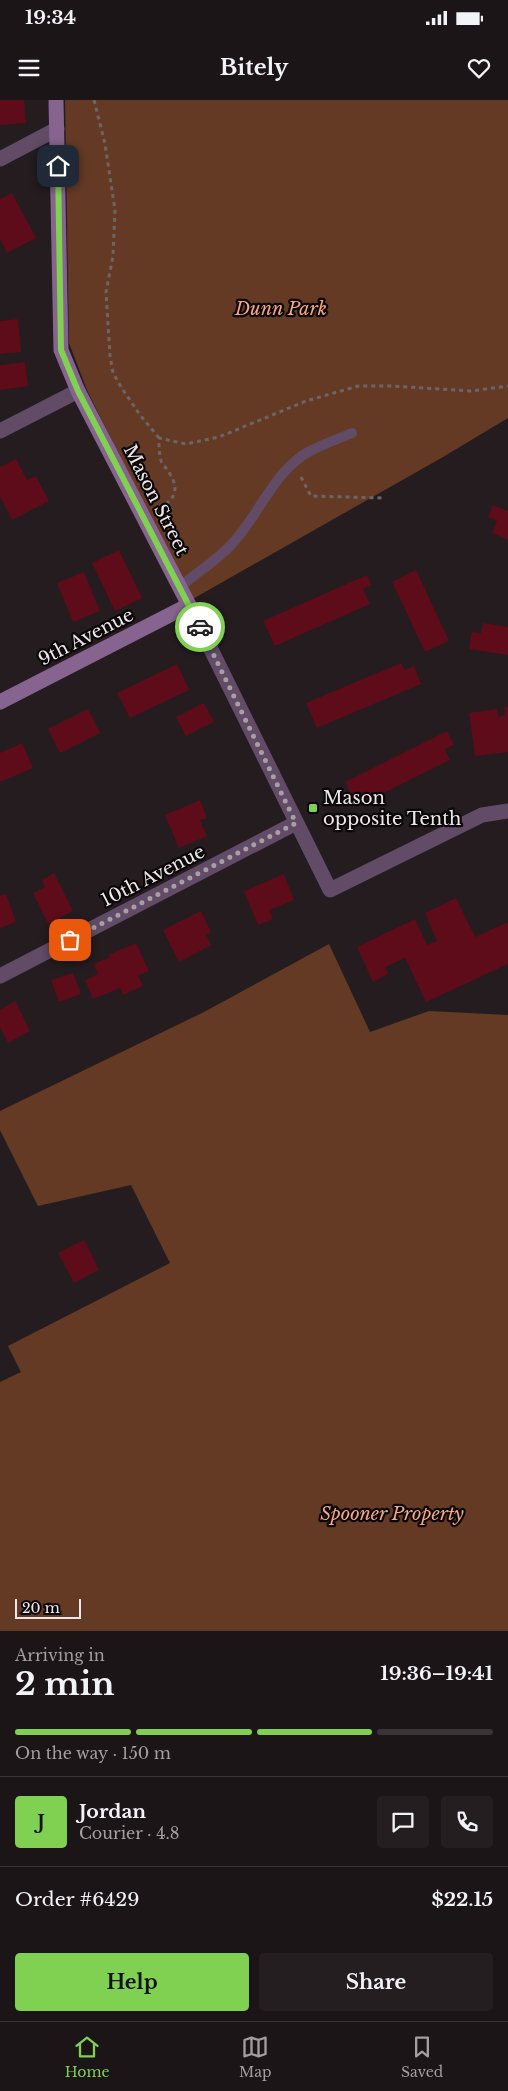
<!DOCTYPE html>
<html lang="en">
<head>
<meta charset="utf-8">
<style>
  :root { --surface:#1b1517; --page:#241e20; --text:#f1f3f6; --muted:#a09fa1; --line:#393436; --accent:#80d051 }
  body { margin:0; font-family:"Libre Baskerville",serif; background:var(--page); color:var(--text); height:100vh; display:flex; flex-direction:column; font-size:19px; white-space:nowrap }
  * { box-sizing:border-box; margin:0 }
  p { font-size:16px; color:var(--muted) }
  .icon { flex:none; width:28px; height:28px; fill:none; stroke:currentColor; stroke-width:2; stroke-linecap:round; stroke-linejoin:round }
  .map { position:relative; height:1531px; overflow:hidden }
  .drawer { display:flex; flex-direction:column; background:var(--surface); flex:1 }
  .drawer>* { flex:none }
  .scale { position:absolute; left:15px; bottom:12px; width:66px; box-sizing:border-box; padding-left:5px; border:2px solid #ede7e9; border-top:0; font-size:14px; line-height:18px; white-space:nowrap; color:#ede7e9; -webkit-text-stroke:4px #0b0709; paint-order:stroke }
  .pin { position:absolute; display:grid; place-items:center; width:42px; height:42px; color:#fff; margin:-21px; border-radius:10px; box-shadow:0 2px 8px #0006 }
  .courier { position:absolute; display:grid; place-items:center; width:50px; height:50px; margin:-25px; border:4px solid #80d051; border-radius:50%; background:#fff; color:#222; box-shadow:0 1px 6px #0007 }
  .summary em { font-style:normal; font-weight:700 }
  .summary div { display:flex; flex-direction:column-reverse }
  .summary { display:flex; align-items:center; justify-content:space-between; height:85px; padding:0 15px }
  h1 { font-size:32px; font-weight:700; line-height:38px }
  .bar { display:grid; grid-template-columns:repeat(4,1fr); gap:8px 5px; align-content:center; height:60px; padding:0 15px }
  .bar i { height:6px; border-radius:4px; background:var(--line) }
  .bar .selected { background:var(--accent) }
  .bar p { grid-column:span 4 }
  .line { display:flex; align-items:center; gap:12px; padding:0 15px; border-top:1px solid var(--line) }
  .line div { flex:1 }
  .round { display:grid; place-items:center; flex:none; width:52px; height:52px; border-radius:5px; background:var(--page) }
  .primary-button { display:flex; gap:10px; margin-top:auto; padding:10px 15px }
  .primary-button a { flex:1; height:58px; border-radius:5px; background:var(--accent); color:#111; font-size:20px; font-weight:700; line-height:58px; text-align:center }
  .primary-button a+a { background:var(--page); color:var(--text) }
  .status { display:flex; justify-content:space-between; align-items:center; height:35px; padding:0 25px; background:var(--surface); direction:ltr }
  .status svg { height:14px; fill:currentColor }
  header { display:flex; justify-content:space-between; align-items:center; height:65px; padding:0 15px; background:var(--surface); font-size:22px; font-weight:700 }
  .tab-bar { display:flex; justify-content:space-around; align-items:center; height:70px; border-top:1px solid var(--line); background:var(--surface); font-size:14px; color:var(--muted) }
  .tab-bar a { display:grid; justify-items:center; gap:2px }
  .tab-bar .selected { color:var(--accent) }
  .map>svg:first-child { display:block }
</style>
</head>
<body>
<div class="status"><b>19:34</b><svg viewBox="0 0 49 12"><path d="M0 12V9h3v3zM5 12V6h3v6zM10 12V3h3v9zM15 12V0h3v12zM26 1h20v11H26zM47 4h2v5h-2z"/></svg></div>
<header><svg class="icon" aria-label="menu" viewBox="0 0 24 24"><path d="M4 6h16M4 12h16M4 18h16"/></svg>Bitely<svg class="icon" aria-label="heart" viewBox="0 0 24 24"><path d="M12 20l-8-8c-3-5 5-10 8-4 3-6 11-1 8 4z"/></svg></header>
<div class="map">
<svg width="508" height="1531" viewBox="0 0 508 1531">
  <rect width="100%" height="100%" fill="#241c1f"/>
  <path fill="#643a25" d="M65,0H508V318L443,357L191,500L87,290L69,243Z
    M329,844L370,932L429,911L508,915V1531H0V1282L21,1272L8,1246L170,1163L131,1085L38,1106L0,1030V1011L204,912Z"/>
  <path fill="#5e0c1a" d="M0,0H24L26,23L0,25Z
    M12,93L36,138L7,153L0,139V99Z
    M18,219L21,252L0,254V221Z
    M25,262L28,286L0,290V265Z
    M16,359L27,380L36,376L49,401L12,420L0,396V367Z
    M493,405L508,411V440L492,433L497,421L488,417Z
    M119,450L142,498L115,511L92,463Z
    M416,470L449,541L425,552L392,482Z
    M84,472L100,511L73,522L57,483Z
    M367,475L371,485L363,489L370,504L275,546L263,521Z
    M483,523L508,527V555L469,549L472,532L481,533Z
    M401,563L405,570L414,566L421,584L317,628L306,603Z
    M177,564L189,590L130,618L117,593Z
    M204,603L214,622L186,636L176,617Z
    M504,607H508V652L475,656L469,613L497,609L498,617L505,615Z
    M88,609L100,633L60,653L48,629Z
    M447,631L454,645L445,649L450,660L357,706L345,682Z
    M22,643L33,668L0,682V653Z
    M200,700L207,718L200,720L207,736L179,748L165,715Z
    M54,773L73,811L48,824L33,793L45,787L42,780Z
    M284,774L294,800L270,810L273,819L258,825L244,791Z
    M6,794L16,822L0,828V796Z
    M456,798L475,837L508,822V864L426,902L405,858L385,867L388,874L373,882L357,847L415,819L427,845L437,841L425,813Z
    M201,811L211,832L206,835L211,845L179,862L163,830Z
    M136,843L149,871L138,876L143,886L123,895L120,888L93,899L85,880L98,874L94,864L110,857L108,855Z
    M73,873L81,894L59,902L51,880Z
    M15,901L30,931L8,943L0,927V910Z
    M84,1140L99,1170L74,1183L58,1153Z"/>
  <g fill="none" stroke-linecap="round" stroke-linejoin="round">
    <path stroke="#6c6567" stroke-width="3" stroke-dasharray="4 4" stroke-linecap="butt" d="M94,0L105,44L115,110L113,156L106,192L110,256L113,273L121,287L140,315L159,338
      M301,377L311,396L382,398
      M159,408C174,401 180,390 170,374C168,369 163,366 161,361C159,353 159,346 159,338L186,344L219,337L306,301L358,286H390L471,291L508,286"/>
    <path stroke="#614b66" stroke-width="10" d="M180,487C196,473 216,461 231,445C259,416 273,371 310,351C323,344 338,339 352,333"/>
    <path stroke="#614b66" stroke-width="15" d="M0,59L57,29
      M0,331L78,291
      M189,505L330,790L482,715L508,711
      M0,876L296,723"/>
    <path stroke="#86648f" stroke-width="15" d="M0,602L189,505L78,291L61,250L56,0"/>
  </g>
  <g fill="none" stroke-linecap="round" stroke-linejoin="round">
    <path stroke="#a7a0a2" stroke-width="5" stroke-dasharray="0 9" d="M70,840L296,723L200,527"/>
    <path stroke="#80d051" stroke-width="6" d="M58,66L61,250L78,291L200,527"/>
  </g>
  <rect fill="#80d051" stroke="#0b0709" stroke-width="2" x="308" y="703" width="10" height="10" rx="2.5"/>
  <g text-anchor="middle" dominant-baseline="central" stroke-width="4.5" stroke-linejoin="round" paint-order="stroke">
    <g font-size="18" font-style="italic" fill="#fba77d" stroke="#0b0709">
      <text x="281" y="209">Dunn Park</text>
      <text x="392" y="1414">Spooner Property</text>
    </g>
    <g font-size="18" fill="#ede7e9" stroke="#0b0709">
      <text transform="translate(156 400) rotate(63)">Mason Street</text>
      <text transform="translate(86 537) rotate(-27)">9th Avenue</text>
      <text transform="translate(153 776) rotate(-27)">10th Avenue</text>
    </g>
    <g font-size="18" fill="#ede7e9" stroke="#0b0709" text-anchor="start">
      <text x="323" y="698">Mason<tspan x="323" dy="21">opposite Tenth</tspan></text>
    </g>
  </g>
</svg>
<div class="scale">20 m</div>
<div class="pin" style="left:70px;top:840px;background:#ea580c"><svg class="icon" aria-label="bag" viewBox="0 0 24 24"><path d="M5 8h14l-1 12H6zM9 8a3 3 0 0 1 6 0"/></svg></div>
<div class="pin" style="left:58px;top:66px;background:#1f2937"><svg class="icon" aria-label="home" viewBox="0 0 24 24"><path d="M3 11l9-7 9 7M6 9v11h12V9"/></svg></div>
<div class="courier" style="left:200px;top:527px"><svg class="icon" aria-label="car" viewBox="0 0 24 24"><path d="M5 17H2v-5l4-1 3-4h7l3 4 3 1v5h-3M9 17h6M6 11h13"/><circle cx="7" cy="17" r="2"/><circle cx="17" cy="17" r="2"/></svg></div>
</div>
<section class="drawer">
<div class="summary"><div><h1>2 min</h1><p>Arriving in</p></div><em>19:36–19:41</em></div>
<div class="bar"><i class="selected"></i><i class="selected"></i><i class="selected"></i><i></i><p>On the way · 150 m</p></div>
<div class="line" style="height:90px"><b class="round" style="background:var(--accent);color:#111">J</b><div><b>Jordan</b><p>Courier · 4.8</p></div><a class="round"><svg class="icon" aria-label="chat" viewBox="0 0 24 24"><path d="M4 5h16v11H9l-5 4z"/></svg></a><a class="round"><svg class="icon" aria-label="phone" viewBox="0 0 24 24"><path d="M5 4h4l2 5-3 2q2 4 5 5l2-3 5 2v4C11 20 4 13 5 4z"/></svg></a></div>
<div class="line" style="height:65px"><div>Order #6429</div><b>$22.15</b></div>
<div class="primary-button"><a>Help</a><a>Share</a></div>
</section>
<nav class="tab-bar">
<a class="selected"><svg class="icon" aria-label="home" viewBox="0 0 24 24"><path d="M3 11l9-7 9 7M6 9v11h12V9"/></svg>Home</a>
<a><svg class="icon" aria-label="map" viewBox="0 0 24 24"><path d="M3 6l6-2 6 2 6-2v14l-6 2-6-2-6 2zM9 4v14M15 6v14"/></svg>Map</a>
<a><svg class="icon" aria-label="saved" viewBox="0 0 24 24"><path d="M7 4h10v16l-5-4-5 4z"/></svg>Saved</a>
</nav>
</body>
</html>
